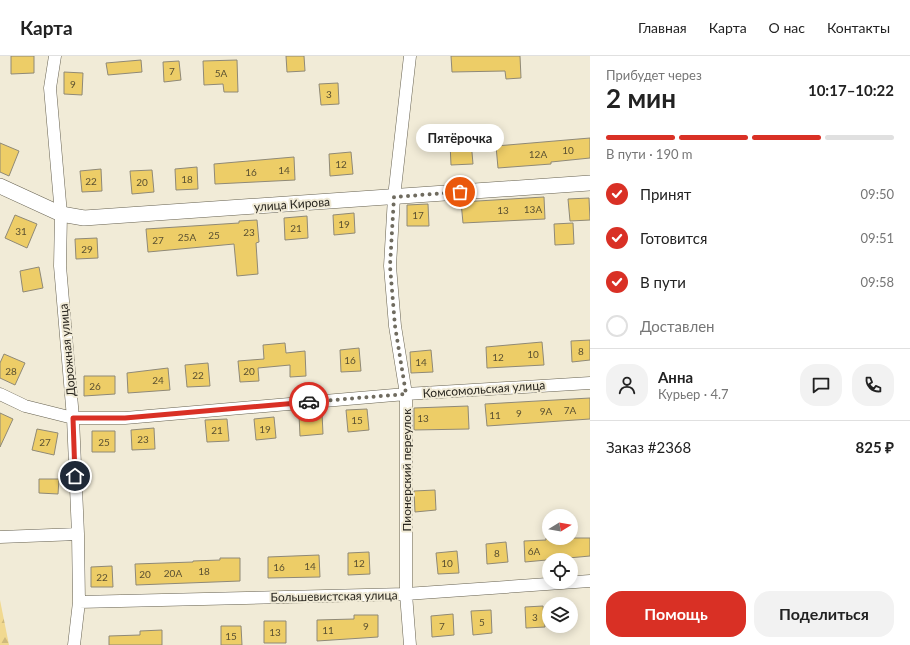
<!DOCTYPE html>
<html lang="ru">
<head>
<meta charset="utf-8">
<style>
  :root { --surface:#fff; --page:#f2f2f2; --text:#222; --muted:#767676; --line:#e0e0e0; --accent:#d93025 }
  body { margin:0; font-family:Lato,sans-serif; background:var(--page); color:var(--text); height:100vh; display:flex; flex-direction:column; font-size:15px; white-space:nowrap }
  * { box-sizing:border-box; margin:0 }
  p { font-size:13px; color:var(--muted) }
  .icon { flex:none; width:22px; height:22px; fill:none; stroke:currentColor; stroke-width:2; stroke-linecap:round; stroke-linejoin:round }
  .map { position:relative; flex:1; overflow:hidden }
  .drawer { display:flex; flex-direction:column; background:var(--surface); width:320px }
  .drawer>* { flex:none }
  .needle { width:26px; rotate:79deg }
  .buttons { position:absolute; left:542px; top:453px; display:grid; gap:8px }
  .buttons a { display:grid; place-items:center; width:36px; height:36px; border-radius:50%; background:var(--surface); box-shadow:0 2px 10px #0003; font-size:20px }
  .pin { position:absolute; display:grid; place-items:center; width:34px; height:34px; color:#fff; margin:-17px; border:2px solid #fff; border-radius:50%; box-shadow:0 1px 4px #0007 }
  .courier { position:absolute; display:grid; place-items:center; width:40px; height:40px; margin:-20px; border:3px solid #d93025; border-radius:50%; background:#fff; color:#222; box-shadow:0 1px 5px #0007 }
  .bubble { position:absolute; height:28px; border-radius:14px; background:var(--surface); box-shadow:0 2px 10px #0003; font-size:13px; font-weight:700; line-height:28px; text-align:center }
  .head em { font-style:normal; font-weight:700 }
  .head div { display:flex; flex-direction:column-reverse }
  .head { display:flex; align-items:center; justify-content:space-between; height:68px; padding:0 16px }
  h1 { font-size:26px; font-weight:700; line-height:30px }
  .bar { display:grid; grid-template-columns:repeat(4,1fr); gap:6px 4px; align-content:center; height:48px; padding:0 16px }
  .bar i { height:5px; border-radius:3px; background:var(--line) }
  .bar .active { background:var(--accent) }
  .bar p { grid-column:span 4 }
  .line { display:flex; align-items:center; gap:10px; padding:0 16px; border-top:1px solid var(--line) }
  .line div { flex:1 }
  .round { display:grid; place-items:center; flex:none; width:42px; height:42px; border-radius:16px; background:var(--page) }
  ol { padding:0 16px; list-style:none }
  li { display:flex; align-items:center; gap:12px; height:44px }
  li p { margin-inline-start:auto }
  li .icon { padding:4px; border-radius:50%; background:var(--accent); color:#fff; stroke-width:4 }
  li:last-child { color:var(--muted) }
  li i { width:22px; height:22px; border:2px solid var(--line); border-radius:50% }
  .cta { display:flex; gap:8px; margin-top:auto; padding:8px 16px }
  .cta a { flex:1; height:46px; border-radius:16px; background:var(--accent); color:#fff; font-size:16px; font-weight:700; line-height:46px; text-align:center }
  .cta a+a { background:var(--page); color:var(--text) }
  header { display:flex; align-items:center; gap:24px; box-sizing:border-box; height:56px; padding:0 20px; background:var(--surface); border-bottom:1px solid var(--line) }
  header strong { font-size:19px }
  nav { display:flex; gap:22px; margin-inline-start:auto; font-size:14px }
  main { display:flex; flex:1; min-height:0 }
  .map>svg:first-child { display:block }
</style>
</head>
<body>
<header>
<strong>Карта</strong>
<nav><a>Главная</a><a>Карта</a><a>О нас</a><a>Контакты</a></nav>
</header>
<main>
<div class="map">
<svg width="590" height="589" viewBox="0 0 590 589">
  <defs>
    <pattern id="forest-firs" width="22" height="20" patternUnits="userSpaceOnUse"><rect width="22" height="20" fill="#f1d990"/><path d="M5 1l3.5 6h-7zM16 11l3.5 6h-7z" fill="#cfba7c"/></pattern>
  </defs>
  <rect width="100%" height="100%" fill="#f1ebd7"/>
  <path fill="url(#forest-firs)" d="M0,544L9,589H0Z"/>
  <path fill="#edcd67" stroke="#8f8977" d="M11,0H34V17L11,18Z
    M286,0H304L305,15L287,16Z
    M451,0H520L521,22L506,23L505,15L452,16Z
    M141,4L142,16L108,19L106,7Z
    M237,4L238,36H224L223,28L204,29L203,5Z
    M179,5L181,24L164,26L163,6Z
    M64,16L83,17L82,39L64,38Z
    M338,27L339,48L321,49L319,28Z
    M590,82V102L551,106V108L498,112L496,90Z
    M471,85L473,108L451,109L450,87Z
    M0,87L19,95L9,120L0,116Z
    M351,96L353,118L330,120L329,98Z
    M294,101L295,124L215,128L214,108Z
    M197,111L198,133L176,134L175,113Z
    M101,113L102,135L82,136L80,115Z
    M152,114L154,136L132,138L130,115Z
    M544,141L545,163L463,167L461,146Z
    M589,142L590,164L570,165L568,143Z
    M428,148L429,170H407V149Z
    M354,157L355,177L334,179L333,159Z
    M15,159L37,168L27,192L5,182Z
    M307,160L308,182L285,184L284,162Z
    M257,164L259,186L256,187L258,218L237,220L234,188L148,196L146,173L239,167V165Z
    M573,167L574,188L555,189L554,168Z
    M97,182L98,202L76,203L75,183Z
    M39,211L43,232L23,236L20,215Z
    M590,284V304L572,306L571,285Z
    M542,286L544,309L487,312L486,291Z
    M285,287L286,297L305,295L306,320L290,321V309L258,312L259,325L240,326L238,305L264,303L263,289Z
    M359,292L361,315L341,316L340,294Z
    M431,294L433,316L411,317L410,296Z
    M4,298L25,307L15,329L0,322V307Z
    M208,307L210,330L187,331L185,309Z
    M168,312L170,334L128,337L127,317Z
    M84,320H115V338L84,340Z
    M590,342V363L487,370L485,348Z
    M468,350L469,373L414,374V352Z
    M367,353L369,374L348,376L346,354Z
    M0,357L13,363L0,391Z
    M322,357L323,378L300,380L299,359Z
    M274,361L276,382L256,384L254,363Z
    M227,363L229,385L207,386L205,364Z
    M154,372L155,393L132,394L131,374Z
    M37,373L58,377L54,399L32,394Z
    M92,375H115V396H92Z
    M39,423H59L58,438L39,437Z
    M435,434L436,454L415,456L414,435Z
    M546,482H590V500L525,506L524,485L546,484Z
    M506,486L508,506L487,508L486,488Z
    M457,495L459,517L438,518L436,497Z
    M369,496L370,518L348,519V497Z
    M319,499L320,521L268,522V501Z
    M220,502H240V525L136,529L135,508L193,506V505L220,504Z
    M112,510L113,531H91V511Z
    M543,550L545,571L526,572L525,551Z
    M491,554L492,577L473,579L471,555Z
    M453,558L454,579L432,581L431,560Z
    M354,559H378V581L317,585V564L354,563Z
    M264,565H286V587H264Z
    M221,570H241L242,589H221Z
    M162,574V589H109V580L140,579V575Z"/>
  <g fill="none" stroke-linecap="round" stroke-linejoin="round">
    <g stroke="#666150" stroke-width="13">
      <path id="minor" d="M55,0L50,32L61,158L60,210L73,362L78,478L79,546L74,589
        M410,0L394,141L390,210L395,270L406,338V538L410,589
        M0,338L25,350L73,362H125L406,338L590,327
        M0,481L78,478
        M79,546L406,538L590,525"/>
    </g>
    <g stroke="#666150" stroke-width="16">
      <path id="tertiary" d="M0,130L61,158L84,162L590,127"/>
    </g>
    <use href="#minor" stroke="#fff" stroke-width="12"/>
    <use href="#tertiary" stroke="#fff" stroke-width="15"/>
  </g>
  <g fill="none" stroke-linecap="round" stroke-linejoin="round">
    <path stroke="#6f6b5f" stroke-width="4" stroke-dasharray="0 7.2" d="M309,346L406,338L395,270L390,210L394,141L460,136"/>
    <path stroke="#d93025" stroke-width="5" d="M75,420L73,362H125L309,346"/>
  </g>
  <g text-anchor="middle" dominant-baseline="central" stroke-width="4" stroke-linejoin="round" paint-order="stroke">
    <g font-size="10" fill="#5a5031">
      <text x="172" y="15">7</text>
      <text x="221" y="17">5А</text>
      <text x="73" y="28">9</text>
      <text x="329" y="38">3</text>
      <text x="568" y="94">10</text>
      <text x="538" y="98">12А</text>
      <text x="341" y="108">12</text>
      <text x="284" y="114">14</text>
      <text x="251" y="116">16</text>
      <text x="187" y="123">18</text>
      <text x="91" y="125">22</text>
      <text x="142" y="126">20</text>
      <text x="533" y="153">13А</text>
      <text x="503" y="154">13</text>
      <text x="418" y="159">17</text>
      <text x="344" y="168">19</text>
      <text x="296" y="172">21</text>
      <text x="21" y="175">31</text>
      <text x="249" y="176">23</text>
      <text x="214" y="179">25</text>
      <text x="187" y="181">25А</text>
      <text x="158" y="184">27</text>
      <text x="87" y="193">29</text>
      <text x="581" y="295">8</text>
      <text x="533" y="298">10</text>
      <text x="498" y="301">12</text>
      <text x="350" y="304">16</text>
      <text x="421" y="306">14</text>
      <text x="11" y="315">28</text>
      <text x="249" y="315">20</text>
      <text x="198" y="319">22</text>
      <text x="158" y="324">24</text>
      <text x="95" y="330">26</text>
      <text x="570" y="354">7А</text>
      <text x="546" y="355">9А</text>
      <text x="519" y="357">9</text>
      <text x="495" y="359">11</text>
      <text x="423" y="362">13</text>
      <text x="357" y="364">15</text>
      <text x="265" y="373">19</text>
      <text x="217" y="374">21</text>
      <text x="143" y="383">23</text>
      <text x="45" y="386">27</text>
      <text x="104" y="386">25</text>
      <text x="534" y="495">6А</text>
      <text x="497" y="497">8</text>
      <text x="359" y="507">12</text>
      <text x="447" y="507">10</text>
      <text x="310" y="510">14</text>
      <text x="279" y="511">16</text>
      <text x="204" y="515">18</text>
      <text x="173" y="517">20А</text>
      <text x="145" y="518">20</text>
      <text x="102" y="521">22</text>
      <text x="535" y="561">3</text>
      <text x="482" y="566">5</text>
      <text x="366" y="570">9</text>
      <text x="442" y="570">7</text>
      <text x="328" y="574">11</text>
      <text x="275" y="576">13</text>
      <text x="231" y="580">15</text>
    </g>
    <g font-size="12" fill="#29261f" stroke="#f1ebd7">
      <text transform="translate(292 148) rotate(-4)">улица Кирова</text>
      <text transform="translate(67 294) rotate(-95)">Дорожная улица</text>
      <text transform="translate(484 333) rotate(-4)">Комсомольская улица</text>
      <text transform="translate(406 414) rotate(-90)">Пионерский переулок</text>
      <text transform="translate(334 540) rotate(-1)">Большевистская улица</text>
    </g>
  </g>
</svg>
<div class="buttons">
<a><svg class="needle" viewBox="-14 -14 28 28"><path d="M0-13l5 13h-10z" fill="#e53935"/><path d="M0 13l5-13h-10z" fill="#767676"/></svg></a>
<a><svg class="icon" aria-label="locate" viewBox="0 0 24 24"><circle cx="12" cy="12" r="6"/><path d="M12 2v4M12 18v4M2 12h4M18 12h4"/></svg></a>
<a><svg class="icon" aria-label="layers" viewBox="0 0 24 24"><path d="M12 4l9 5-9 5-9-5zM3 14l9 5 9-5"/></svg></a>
</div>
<div class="pin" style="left:460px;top:136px;background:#ea580c"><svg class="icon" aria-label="bag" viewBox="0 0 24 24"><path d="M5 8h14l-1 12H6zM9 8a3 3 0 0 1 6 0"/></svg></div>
<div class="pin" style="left:75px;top:420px;background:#1f2937"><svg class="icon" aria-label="home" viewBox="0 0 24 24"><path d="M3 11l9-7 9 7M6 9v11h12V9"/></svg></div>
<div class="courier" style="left:309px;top:346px"><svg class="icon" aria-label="car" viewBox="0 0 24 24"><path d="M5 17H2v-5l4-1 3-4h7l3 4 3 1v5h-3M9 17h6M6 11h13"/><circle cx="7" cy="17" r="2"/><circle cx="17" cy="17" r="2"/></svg></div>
<div class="bubble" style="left:416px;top:68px;width:88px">Пятёрочка</div>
</div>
<section class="drawer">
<div class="head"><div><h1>2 мин</h1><p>Прибудет через</p></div><em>10:17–10:22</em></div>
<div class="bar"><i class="active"></i><i class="active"></i><i class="active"></i><i></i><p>В пути · 190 m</p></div>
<ol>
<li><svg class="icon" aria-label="check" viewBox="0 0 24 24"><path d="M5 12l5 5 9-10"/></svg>Принят<p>09:50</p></li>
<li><svg class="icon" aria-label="check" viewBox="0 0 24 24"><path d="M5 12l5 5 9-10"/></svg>Готовится<p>09:51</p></li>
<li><svg class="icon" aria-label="check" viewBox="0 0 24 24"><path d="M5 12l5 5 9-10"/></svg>В пути<p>09:58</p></li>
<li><i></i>Доставлен</li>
</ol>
<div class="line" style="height:72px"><a class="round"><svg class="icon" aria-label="person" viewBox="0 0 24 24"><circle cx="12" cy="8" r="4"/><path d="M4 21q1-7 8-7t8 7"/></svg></a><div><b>Анна</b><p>Курьер · 4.7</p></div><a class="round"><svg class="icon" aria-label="chat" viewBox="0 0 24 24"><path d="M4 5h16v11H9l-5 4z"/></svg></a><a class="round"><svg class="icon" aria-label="phone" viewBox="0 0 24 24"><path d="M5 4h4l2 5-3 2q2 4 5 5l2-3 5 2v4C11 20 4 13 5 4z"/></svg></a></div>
<div class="line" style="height:52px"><div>Заказ #2368</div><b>825 ₽</b></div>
<div class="cta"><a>Помощь</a><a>Поделиться</a></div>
</section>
</main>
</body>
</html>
